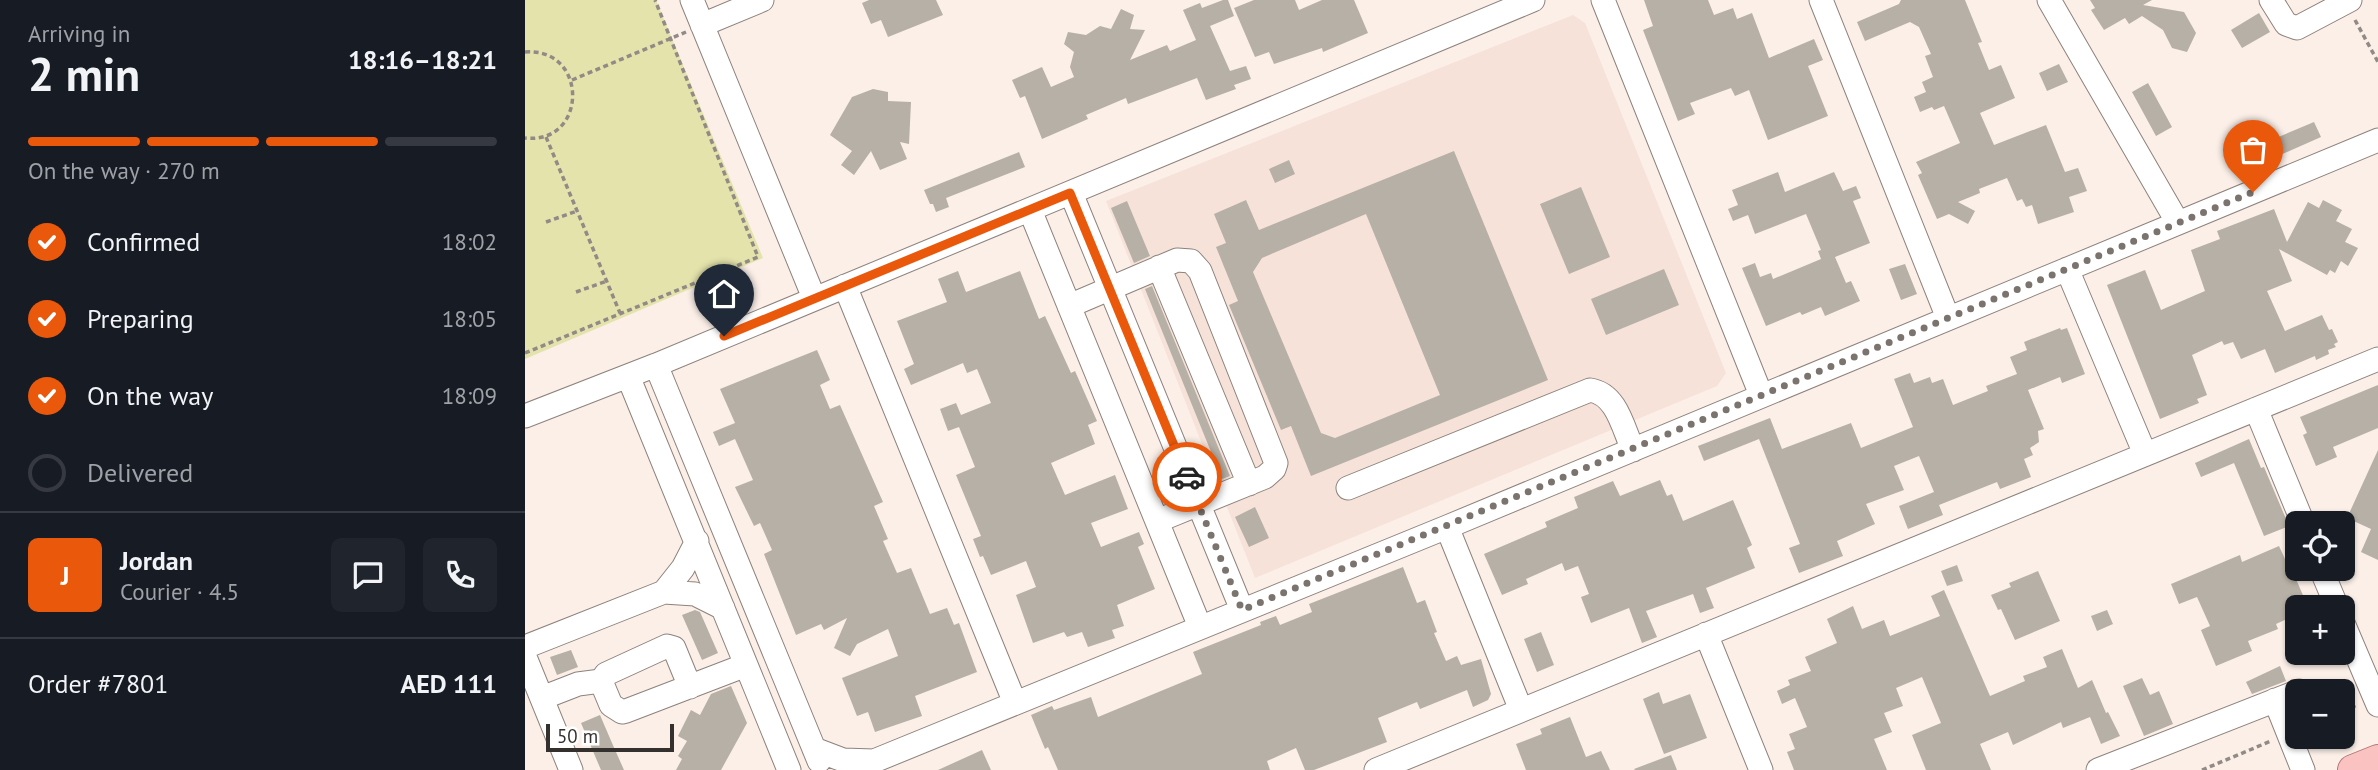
<!DOCTYPE html>
<html lang="en">
<head>
<meta charset="utf-8">
<style>
  :root { --surface:#171b24; --page:#20242c; --text:#f1f3f6; --muted:#9ea1a6; --line:#363941; --accent:#ea580c }
  body { margin:0; font-family:"PT Sans",sans-serif; background:var(--page); color:var(--text); height:100vh; display:flex; flex-direction:column; font-size:26px; white-space:nowrap }
  * { box-sizing:border-box; margin:0 }
  p { font-size:23px; color:var(--muted) }
  .icon { flex:none; width:38px; height:38px; fill:none; stroke:currentColor; stroke-width:2; stroke-linecap:round; stroke-linejoin:round }
  .map { position:relative; flex:1; overflow:hidden }
  .panel { display:flex; flex-direction:column; background:var(--surface); width:525px }
  .panel>* { flex:none }
  .tools { position:absolute; left:1760px; top:511px; display:grid; gap:14px }
  .tools a { display:grid; place-items:center; width:70px; height:70px; border-radius:10px; background:var(--surface); box-shadow:0 2px 5px #0004; font-size:35px }
  .scale { position:absolute; left:21px; bottom:18px; width:128px; box-sizing:border-box; padding-left:7px; border:4px solid #34302d; border-top:0; font-size:19px; line-height:24px; white-space:nowrap; color:#34302d; -webkit-text-stroke:5px #fff; paint-order:stroke }
  .pin { position:absolute; display:grid; place-items:center; width:60px; height:60px; color:#fff; margin:-72px -30px; border-radius:50% 50% 50% 0; rotate:-45deg; box-shadow:0 0 7px #0007 }
  .pin .icon { rotate:45deg }
  .courier { position:absolute; display:grid; place-items:center; width:70px; height:70px; margin:-35px; border:5px solid #ea580c; border-radius:50%; background:#fff; color:#222; box-shadow:0 2px 9px #0007 }
  .head em { font-style:normal; font-weight:700 }
  .head div { display:flex; flex-direction:column-reverse }
  .head { display:flex; align-items:center; justify-content:space-between; height:119px; padding:0 28px }
  h1 { font-size:46px; font-weight:700; line-height:52px }
  .bar { display:grid; grid-template-columns:repeat(4,1fr); gap:10px 7px; align-content:center; height:84px; padding:0 28px }
  .bar i { height:9px; border-radius:5px; background:var(--line) }
  .bar .selected { background:var(--accent) }
  .bar p { grid-column:span 4 }
  .line { display:flex; align-items:center; gap:18px; padding:0 28px; border-top:2px solid var(--line) }
  .line div { flex:1 }
  .round { display:grid; place-items:center; flex:none; width:74px; height:74px; border-radius:10px; background:var(--page) }
  ol { padding:0 28px; list-style:none }
  li { display:flex; align-items:center; gap:21px; height:77px }
  li p { margin-inline-start:auto }
  li .icon { padding:7px; border-radius:50%; background:var(--accent); color:#fff; stroke-width:4 }
  li:last-child { color:var(--muted) }
  li i { width:38px; height:38px; border:4px solid var(--line); border-radius:50% }
  main { display:flex; flex:1; min-height:0 }
  .map>svg:first-child { display:block }
</style>
</head>
<body>
<main>
<section class="panel">
<div class="head"><div><h1>2 min</h1><p>Arriving in</p></div><em>18:16–18:21</em></div>
<div class="bar"><i class="selected"></i><i class="selected"></i><i class="selected"></i><i></i><p>On the way · 270 m</p></div>
<ol>
<li><svg class="icon" aria-label="check" viewBox="0 0 24 24"><path d="M5 12l5 5 9-10"/></svg>Confirmed<p>18:02</p></li>
<li><svg class="icon" aria-label="check" viewBox="0 0 24 24"><path d="M5 12l5 5 9-10"/></svg>Preparing<p>18:05</p></li>
<li><svg class="icon" aria-label="check" viewBox="0 0 24 24"><path d="M5 12l5 5 9-10"/></svg>On the way<p>18:09</p></li>
<li><i></i>Delivered</li>
</ol>
<div class="line" style="height:126px"><b class="round" style="background:var(--accent);color:#fff">J</b><div><b>Jordan</b><p>Courier · 4.5</p></div><a class="round"><svg class="icon" aria-label="chat" viewBox="0 0 24 24"><path d="M4 5h16v11H9l-5 4z"/></svg></a><a class="round"><svg class="icon" aria-label="phone" viewBox="0 0 24 24"><path d="M5 4h4l2 5-3 2q2 4 5 5l2-3 5 2v4C11 20 4 13 5 4z"/></svg></a></div>
<div class="line" style="height:91px"><div>Order #7801</div><b>AED 111</b></div>
</section>
<div class="map">
<svg width="1853" height="770" viewBox="0 0 1853 770">
  <rect width="100%" height="100%" fill="#fbefe8"/>
  <path fill="#f6e2d8" d="M1048,15L1060,23L1201,373L1192,386L730,578L581,201Z"/>
  <path fill="#e5e3ac" d="M0,0H131L238,258L0,359Z"/>
  <path fill="#b7b0a6" fill-rule="evenodd" d="M344,0H411L418,15L363,37L356,20L346,24L337,3Z
    M698,0H703L709,16L685,26L705,71L721,66L726,79L709,85L711,89L681,100L672,78L603,104L601,98L561,115L563,119L517,139L500,96L495,98L487,80L517,67L526,87L549,77L545,67L549,52L539,44L543,32L561,35L575,26L586,29L596,9L609,15L605,29L620,30L605,60L642,45L645,51L671,40L658,10L675,3L677,8Z
    M729,0H770L774,10L797,0H829L843,33L798,52L797,48L749,64L744,52L730,57L709,8Z
    M1119,0H1183L1189,15L1208,8L1212,19L1227,13L1244,58L1289,39L1298,60L1283,66L1303,116L1243,140L1224,90L1210,96L1206,88L1165,103L1170,114L1153,121L1118,30L1128,26Z
    M1376,0H1440L1457,42L1453,43L1464,70L1476,65L1490,98L1455,113L1469,145L1521,125L1540,172L1553,168L1562,191L1544,197L1549,212L1513,224L1507,205L1501,207L1497,199L1492,201L1482,178L1454,189L1455,193L1433,202L1450,211L1443,224L1424,214L1412,219L1393,175L1397,173L1391,162L1435,143L1419,106L1409,110L1407,107L1395,112L1389,97L1401,92L1397,82L1408,77L1400,56L1406,54L1394,27L1385,22L1340,41L1332,22L1374,4Z
    M1565,0H1627L1618,5L1659,12L1671,33L1662,52L1647,48L1638,30L1617,16L1604,24L1600,18L1579,30L1566,10L1570,8Z
    M1734,13L1745,32L1717,48L1706,30Z
    M1534,64L1543,82L1522,91L1514,73Z
    M1623,83L1647,127L1631,136L1607,92Z
    M348,89L363,92V101L386,102L384,144L375,142L382,159L355,170L346,151L329,175L316,165L327,151L305,135L327,97Z
    M1789,122L1796,137L1744,160L1737,144Z
    M929,151L1023,380L786,476L766,426L756,430L704,305L713,301L691,247L701,243L689,214L721,200L734,230ZM841,214L915,395L810,438L796,433L728,272L737,258Z
    M494,152L500,167L421,198L424,207L411,212L408,204H405L399,190Z
    M764,160L770,174L750,183L744,169Z
    M1253,172L1260,192L1309,172L1318,191L1331,186L1336,198L1328,201L1345,243L1310,257L1321,283L1326,281L1335,301L1300,316L1296,307L1277,315L1275,312L1241,326L1217,268L1230,263L1235,277L1246,273L1248,279L1296,259L1293,251L1296,250L1281,214L1230,234L1223,215L1208,221L1203,209L1213,205L1207,190Z
    M1056,187L1085,257L1044,274L1015,204Z
    M1798,200L1817,210L1811,221L1827,229L1820,242L1833,248L1823,266L1816,261L1810,273L1805,270L1802,275L1754,249L1767,281L1742,291L1760,331L1797,315L1804,330L1807,329L1813,342L1809,344L1811,347L1803,350L1804,354L1791,360L1790,356L1750,373L1740,349L1716,359L1708,342L1699,345L1697,341L1667,355L1682,395L1672,399L1674,403L1635,419L1582,285L1620,270L1636,310L1680,291L1666,250L1695,239L1692,231L1749,209L1762,242L1783,202L1794,208Z
    M602,201L625,256L609,263L586,208Z
    M1380,264L1392,294L1376,300L1364,269Z
    M1139,269L1154,305L1081,335L1066,299Z
    M433,271L441,292L495,271L514,319L520,316L546,373L550,371L572,421L563,425L570,444L526,463L540,495L590,475L603,509L566,523L576,547L614,532L619,544L613,547L630,589L592,605L599,626L587,630L590,638L563,647L557,632L542,637L539,632L508,643L491,595L511,587L501,561L466,575L458,556L455,557L448,539L456,536L431,475L450,467L434,427L423,431L415,409L431,403L436,415L466,403L452,369L442,373L438,363L386,385L379,369L389,364L372,321L422,302L413,279Z
    M627,286L705,476L697,479L620,289Z
    M1535,328L1536,330L1542,328L1560,374L1537,383L1535,377L1503,390L1519,429L1513,431L1514,442L1505,448L1508,455L1499,459L1506,477L1475,489L1472,482L1414,505L1418,515L1383,529L1374,506L1409,492L1394,456L1369,466L1379,490L1341,504L1350,524L1312,541L1318,556L1274,573L1264,548L1275,544L1234,439L1179,461L1173,446L1245,418L1257,449L1326,423L1336,448L1388,427L1369,379L1385,373L1389,383L1405,377L1407,383L1418,379L1428,405L1463,391L1461,386L1492,374L1485,357L1502,350L1499,342Z
    M292,350L305,380L295,385L305,409L315,405L358,502L349,506L363,539L358,541L372,573L386,568L405,614L422,608L429,625L434,623L452,672L390,696L397,716L350,732L343,712L332,716L317,678L373,656L363,629L332,644L325,656L309,648L322,618L299,630L296,624L271,635L239,554L247,550L235,523L229,526L210,487L228,480L210,439L194,446L188,432L210,423L195,389Z
    M1853,385V428L1808,447L1812,457L1791,466L1778,435L1782,433L1775,417Z
    M1724,439L1736,468L1739,467L1764,526L1739,536L1709,463L1676,477L1670,463Z
    M1853,450V560L1836,552L1846,529L1822,518Z
    M1135,480L1142,496L1147,494L1158,521L1208,500L1227,545L1222,548L1230,568L1181,588L1189,608L1175,613L1168,594L1121,611L1132,637L1117,643L1104,608L1066,623L1056,597L1064,594L1053,566L1040,571L1037,563L1001,579L1003,584L977,595L959,554L1022,527L1020,522L1053,508L1049,497L1088,481L1095,496Z
    M730,507L744,538L724,547L710,517Z
    M1754,546L1760,559L1762,558L1783,607H1773V614L1751,624L1753,629L1723,641L1727,651L1691,666L1676,630L1685,626L1672,597L1654,604L1646,584L1715,555L1717,562Z
    M1432,565L1438,581L1422,586L1416,571Z
    M878,567L892,603L900,600L912,632L909,633L921,661L932,656L936,665L956,659L966,694L963,700L948,707L942,690L895,709L892,702L853,718L862,742L789,770H780L771,748L742,761L745,770H533L523,747L520,749L506,715L527,706L529,710L566,697L573,717L677,674L668,652L736,625L735,622L751,616L755,625L787,612L784,604Z
    M1513,571L1535,621L1490,640L1476,609L1473,610L1466,595L1486,587L1484,583Z
    M1419,590L1465,696L1500,681L1498,676L1522,667L1518,657L1537,649L1553,688L1567,680L1581,713L1583,712L1595,736L1576,744L1565,717L1538,728L1536,722L1488,745L1483,732L1455,744L1466,770H1401L1387,735L1416,723L1397,677L1371,688L1378,706L1359,713L1367,732L1349,739L1362,770H1269L1262,752L1270,749L1264,734L1282,727L1270,698L1257,704L1252,691L1265,685L1263,680L1286,671L1280,657L1312,643L1302,619L1328,606L1337,629L1359,620L1365,636L1415,616L1406,596Z
    M170,610L175,612L193,653L177,660L157,615Z
    M1582,610L1588,624L1572,631L1566,616Z
    M1016,632L1029,665L1012,672L999,639Z
    M46,650L53,667L32,675L25,657Z
    M1755,666L1761,681L1727,694L1721,682Z
    M1617,678L1625,695L1634,691L1648,724L1619,736L1598,686Z
    M206,686L222,723L196,770H151L157,759L153,756L162,741L153,736L166,710L175,715L186,694Z
    M1134,692L1138,704L1165,694L1182,738L1139,754L1118,699Z
    M75,715L87,743L99,770H76L56,723Z
    M1045,717L1061,757L1076,751L1085,770H1001L991,744L1017,734L1015,729Z
    M457,750L466,770H413Z
    M1146,755L1152,770H1110L1109,769Z"/>
  <g fill="none" stroke-linecap="round" stroke-linejoin="round">
    <g stroke="#8d827c" stroke-width="25">
      <path id="minor" d="M167,0L289,298
        M1078,0L1236,395
        M1296,0L1423,318
        M1524,0L1653,223
        M1746,0L1761,24L1772,28L1825,0
        M177,25L237,0
        M546,193L717,610
        M505,210L675,627
        M634,267L724,484
        M1542,269L1620,454
        M320,286L490,703
        M544,306L652,260L666,261L675,271L751,463L749,469L740,477L632,521
        M131,365L294,761
        M103,376L264,770
        M1731,409L1778,523
        M0,416L131,365L1008,0
        M823,488L1065,390C1092,394 1098,428 1108,450
        M922,527L996,710
        M1796,569L1812,607
        M139,592L158,568L172,541
        M1818,623L1853,705
        M1181,634L1236,770
        M0,647L139,592L170,594L198,608
        M0,657L46,770
        M165,687L149,648L142,646L81,674L76,681L86,705L97,712L101,711L221,665
        M17,698L53,684L76,681
        M1750,700L1778,770
        M289,749L318,760L349,761L922,527L1853,140
        M851,770L1853,359
        M1573,770L1774,691"/>
    </g>
    <g stroke="#b37674" stroke-width="32">
      <path id="major" d="M1828,770L1853,760"/>
    </g>
    <path stroke="#928a85" stroke-width="3.5" stroke-dasharray="5 3.5" stroke-linecap="butt" d="M1830,20L1853,62
      M0,52C64,47 63,145 0,138
      M47,80L161,32
      M21,137L95,313
      M21,222L52,211
      M51,292L82,281
      M0,353L233,257L130,0
      M1818,711L1832,705
      M1677,770L1746,741"/>
    <use href="#minor" stroke="#fff" stroke-width="23"/>
    <use href="#major" stroke="#fac3c2" stroke-width="30"/>
  </g>
  <g fill="none" stroke-linecap="round" stroke-linejoin="round">
    <path stroke="#7a736e" stroke-width="7" stroke-dasharray="0 12.6" d="M662,477L717,610L1728,192"/>
    <path stroke="#ea580c" stroke-width="9" d="M199,336L545,193L662,477"/>
  </g>
</svg>
<div class="tools">
<a><svg class="icon" aria-label="locate" viewBox="0 0 24 24"><circle cx="12" cy="12" r="6"/><path d="M12 2v4M12 18v4M2 12h4M18 12h4"/></svg></a>
<a>+</a>
<a>−</a>
</div>
<div class="scale">50 m</div>
<div class="pin" style="left:1728px;top:192px;background:#ea580c"><svg class="icon" aria-label="bag" viewBox="0 0 24 24"><path d="M5 8h14l-1 12H6zM9 8a3 3 0 0 1 6 0"/></svg></div>
<div class="pin" style="left:199px;top:336px;background:#1f2937"><svg class="icon" aria-label="home" viewBox="0 0 24 24"><path d="M3 11l9-7 9 7M6 9v11h12V9"/></svg></div>
<div class="courier" style="left:662px;top:477px"><svg class="icon" aria-label="car" viewBox="0 0 24 24"><path d="M5 17H2v-5l4-1 3-4h7l3 4 3 1v5h-3M9 17h6M6 11h13"/><circle cx="7" cy="17" r="2"/><circle cx="17" cy="17" r="2"/></svg></div>
</div>
</main>
</body>
</html>
